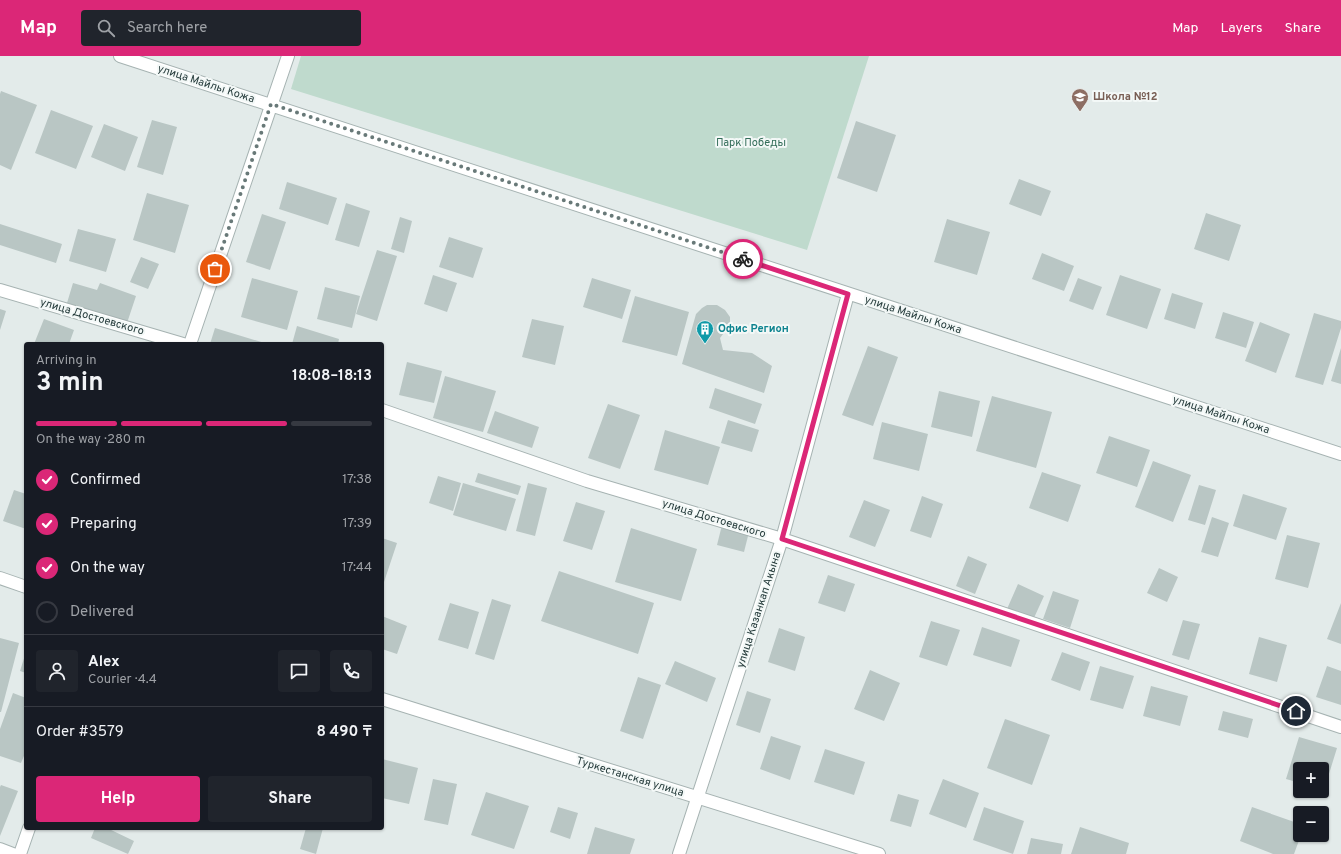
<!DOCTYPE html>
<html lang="en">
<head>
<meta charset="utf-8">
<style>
  :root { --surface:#171b24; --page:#20242c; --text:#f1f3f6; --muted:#9ea1a6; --line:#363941; --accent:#db2777 }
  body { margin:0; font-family:Overpass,sans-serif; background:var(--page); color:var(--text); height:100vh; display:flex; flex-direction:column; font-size:15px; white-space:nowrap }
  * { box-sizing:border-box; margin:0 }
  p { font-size:13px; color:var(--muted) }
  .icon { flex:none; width:22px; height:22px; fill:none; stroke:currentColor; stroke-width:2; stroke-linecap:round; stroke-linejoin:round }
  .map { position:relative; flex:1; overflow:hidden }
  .details { position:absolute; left:24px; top:286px; width:360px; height:488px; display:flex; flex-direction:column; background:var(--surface); border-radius:4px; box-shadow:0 1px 3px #0004 }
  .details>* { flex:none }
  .tools { position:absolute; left:1293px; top:706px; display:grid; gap:8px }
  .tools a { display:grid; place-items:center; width:36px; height:36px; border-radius:4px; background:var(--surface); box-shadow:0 1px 3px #0004; font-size:20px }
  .pin { position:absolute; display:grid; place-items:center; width:34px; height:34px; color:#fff; margin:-17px; border:2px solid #fff; border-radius:50%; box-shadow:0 1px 4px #0007 }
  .courier { position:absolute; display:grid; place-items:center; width:40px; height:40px; margin:-20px; border:3px solid #db2777; border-radius:50%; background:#fff; color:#222; box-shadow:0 1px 5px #0007 }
  .head em { font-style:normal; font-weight:700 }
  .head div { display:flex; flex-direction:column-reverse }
  .head { display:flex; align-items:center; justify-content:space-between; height:68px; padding:0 12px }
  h1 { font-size:26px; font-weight:700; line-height:30px }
  .bar { display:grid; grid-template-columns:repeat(4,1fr); gap:6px 4px; align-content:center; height:48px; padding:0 12px }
  .bar i { height:5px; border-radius:3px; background:var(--line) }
  .bar .current { background:var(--accent) }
  .bar p { grid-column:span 4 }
  .line { display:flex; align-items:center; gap:10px; padding:0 12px; border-top:1px solid var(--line) }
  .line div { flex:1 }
  .round { display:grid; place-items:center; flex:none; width:42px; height:42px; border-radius:4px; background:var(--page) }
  ol { padding:0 12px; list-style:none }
  li { display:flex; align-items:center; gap:12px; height:44px }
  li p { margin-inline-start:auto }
  li .icon { padding:4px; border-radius:50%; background:var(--accent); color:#fff; stroke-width:4 }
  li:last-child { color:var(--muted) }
  li i { width:22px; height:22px; border:2px solid var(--line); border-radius:50% }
  .primary-button { display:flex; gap:8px; margin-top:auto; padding:8px 12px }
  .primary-button a { flex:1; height:46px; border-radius:4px; background:var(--accent); color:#fff; font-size:16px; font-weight:700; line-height:46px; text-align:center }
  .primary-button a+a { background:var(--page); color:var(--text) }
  header { display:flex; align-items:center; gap:24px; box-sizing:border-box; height:56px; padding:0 20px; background:var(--accent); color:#fff }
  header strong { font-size:19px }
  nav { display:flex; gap:22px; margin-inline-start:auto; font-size:14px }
  .search { width:280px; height:36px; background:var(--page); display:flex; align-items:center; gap:10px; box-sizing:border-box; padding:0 14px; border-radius:4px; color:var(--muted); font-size:15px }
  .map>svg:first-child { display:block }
</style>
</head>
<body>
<header>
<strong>Map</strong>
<div class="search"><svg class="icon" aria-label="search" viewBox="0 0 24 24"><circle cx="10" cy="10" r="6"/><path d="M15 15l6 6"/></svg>Search here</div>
<nav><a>Map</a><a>Layers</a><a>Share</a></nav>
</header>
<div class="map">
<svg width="1341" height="798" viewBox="0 0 1341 798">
  <rect width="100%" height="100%" fill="#e3ebea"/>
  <path fill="#bfdacd" d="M301,0H869L807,194L291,33Z"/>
  <path fill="#b9c6c4" d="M1,35L37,49L11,114L0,109V38Z
    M51,54L93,70L76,113L35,97Z
    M152,64L177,71L163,119L137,111Z
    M856,65L896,79L877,136L837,122Z
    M104,68L138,81L125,115L91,101Z
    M1019,123L1051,135L1041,160L1009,148Z
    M287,126L337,142L328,169L279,153Z
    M147,137L189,149L175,197L133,184Z
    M346,147L370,155L359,191L335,184Z
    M1206,157L1241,169L1229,205L1194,193Z
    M262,158L286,166L270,214L246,206Z
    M400,161L412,165L404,197L391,193Z
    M947,163L990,176L977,219L934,206Z
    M0,168L62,188L56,207L0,189Z
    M78,173L116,183L106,216L69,205Z
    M449,181L483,192L473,222L439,211Z
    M377,194L397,200L377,265L356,258Z
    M1042,197L1074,210L1064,235L1032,223Z
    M141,201L159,208L148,233L130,226Z
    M433,219L457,227L447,256L424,248Z
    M1120,219L1161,233L1147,273L1106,259Z
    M252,222L298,235L287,274L241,261Z
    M592,222L631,234L622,263L583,251Z
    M1078,222L1102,231L1093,254L1069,245Z
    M73,227L97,234L100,227L136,240L127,267L67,247Z
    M325,231L360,240L352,272L317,263Z
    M1172,237L1203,247L1195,273L1164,263Z
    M635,240L689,256L677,300L622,286Z
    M707,249H717L725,254L730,261V269L720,282L723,294L752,297L772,310L764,337L682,308L696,258L702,252Z
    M0,253L6,255L0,274Z
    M1223,256L1254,266L1246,292L1215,282Z
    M1314,257L1341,265V272L1323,329L1295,321Z
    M44,263L74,274L69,288H34Z
    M532,263L564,270L555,309L522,301Z
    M1260,266L1290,278L1276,317L1245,305Z
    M297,270L339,283L338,288H292Z
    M215,272L268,288H210Z
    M868,290L898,301L873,370L842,359Z
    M1341,292V328L1331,325Z
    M407,306L442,315L434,347L399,339Z
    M445,320L496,335L483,376L433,362Z
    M715,332L762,348L755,368L709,352Z
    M939,335L980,345L972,381L931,371Z
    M992,340L1052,356L1036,412L976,395Z
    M608,348L640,359L620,413L588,402Z
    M495,355L539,371L532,392L487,377Z
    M728,364L759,374L752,396L721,387Z
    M882,366L928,378L919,415L873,403Z
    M665,374L720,391L708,429L654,414Z
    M1109,380L1150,394L1137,431L1096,417Z
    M1153,405L1191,419L1173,466L1135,451Z
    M1042,416L1081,429L1068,466L1029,452Z
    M478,417L521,430L518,439L475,426Z
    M438,420L461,427L453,455L429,447Z
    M463,427L516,443L506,475L453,459Z
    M528,427L547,432L535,480L516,475Z
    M1199,429L1216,434L1205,469L1188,464Z
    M14,434L26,438V473L3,465Z
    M1243,438L1287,452L1276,484L1233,470Z
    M922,440L943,448L931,482L910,475Z
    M864,444L890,454L875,491L849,481Z
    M576,446L605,455L592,494L563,485Z
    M1212,461L1229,467L1218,501L1201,496Z
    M722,469L749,476L744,496L717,489Z
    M631,472L697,493L681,545L615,526Z
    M1287,479L1320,487L1308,532L1275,523Z
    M382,482L397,487L382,532Z
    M968,500L987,508L975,538L956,530Z
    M1159,512L1178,521L1167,546L1147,537Z
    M559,515L654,547L638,598L541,565Z
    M828,519L855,528L845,556L818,547Z
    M1018,528L1044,540L1033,564L1007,553Z
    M1053,535L1079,544L1070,572L1043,563Z
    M492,543L511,549L494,604L475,598Z
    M450,547L479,556L468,593L438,584Z
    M1341,547V588L1327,583Z
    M382,560L407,570L397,598L382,593Z
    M1183,564L1200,568L1189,604L1172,599Z
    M931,565L960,574L947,610L919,601Z
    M982,571L1020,584L1011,611L973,599Z
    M779,572L805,581L795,615L768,606Z
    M1259,581L1287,589L1277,626L1249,618Z
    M0,582L19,587L1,656H0Z
    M26,596V617L20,615Z
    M1062,596L1090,606L1080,635L1051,624Z
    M675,605L716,622L707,646L665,628Z
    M1100,610L1134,620L1123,653L1090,644Z
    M1327,610L1341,615V649L1316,641Z
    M870,614L900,627L884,665L854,653Z
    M638,621L661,629L643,683L620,675Z
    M1151,630L1188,640L1180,670L1143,660Z
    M747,635L771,643L760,677L736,669Z
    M13,637L26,642V663L24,668L26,669V695L21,707L0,700V673Z
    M1223,655L1253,663L1248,682L1218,674Z
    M1005,663L1050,679L1032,729L987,712Z
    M771,680L801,690L790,724L760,713Z
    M1299,681L1337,692L1324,734H1322V713H1300V727L1286,723Z
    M825,693L865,706L854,739L814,726Z
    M382,703L418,712L409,748L382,742Z
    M433,723L457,728L448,769L424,764Z
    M943,723L979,737L966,772L929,758Z
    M1,729L18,735L0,780V731Z
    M486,736L529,750L514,793L471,779Z
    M898,738L919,744L911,771L890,765Z
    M558,751L578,757L570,783L550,776Z
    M984,751L1024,765L1013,798L973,784Z
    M1252,751L1300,768L1301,779L1294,798H1273L1240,785Z
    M595,771L635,783L630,798H587Z
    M1080,771L1129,787L1126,798H1071Z
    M95,772H107L134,785L128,798L91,782Z
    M306,772H323L316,798L300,793Z
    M1031,782L1063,788L1061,798H1027Z"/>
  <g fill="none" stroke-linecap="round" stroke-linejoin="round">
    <g stroke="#a6b3b2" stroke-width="14">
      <path id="minor" d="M120,0L1341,398
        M0,234L183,288
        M190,288L288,0
        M382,354L587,425L782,483L1341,671
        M0,522L26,531
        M382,643L879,798
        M0,793L13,798
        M20,798L29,772
        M679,798L782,483L848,238"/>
    </g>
    <use href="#minor" stroke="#fff" stroke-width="12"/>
  </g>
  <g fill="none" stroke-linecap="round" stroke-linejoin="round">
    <path stroke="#687978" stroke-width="4" stroke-dasharray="0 7.2" d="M215,213L271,48L743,203"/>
    <path stroke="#db2777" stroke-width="5" d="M743,203L848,238L782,483L1296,655"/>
  </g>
  <defs>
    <g id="school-pin" transform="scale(0.9)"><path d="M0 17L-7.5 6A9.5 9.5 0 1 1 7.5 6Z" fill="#8d6e63" stroke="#f3f8f7"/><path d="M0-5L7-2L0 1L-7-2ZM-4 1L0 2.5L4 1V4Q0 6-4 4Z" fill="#fff"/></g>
    <g id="building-pin" transform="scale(0.9)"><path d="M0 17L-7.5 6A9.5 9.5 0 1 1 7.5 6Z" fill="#0f9aa8" stroke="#f3f8f7"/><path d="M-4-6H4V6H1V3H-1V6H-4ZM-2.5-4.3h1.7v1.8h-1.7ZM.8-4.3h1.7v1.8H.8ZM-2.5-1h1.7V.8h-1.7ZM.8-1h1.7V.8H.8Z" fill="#fff"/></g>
  </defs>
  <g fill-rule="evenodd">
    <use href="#school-pin" x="1080" y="41"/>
    <use href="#building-pin" x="705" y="273"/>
  </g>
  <g text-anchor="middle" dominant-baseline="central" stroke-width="4" stroke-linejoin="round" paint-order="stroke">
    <g font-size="11" fill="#253b3b" stroke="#f3f8f7">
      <text transform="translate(206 28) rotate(18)">улица Майлы Кожа</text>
      <text transform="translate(913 259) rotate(18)">улица Майлы Кожа</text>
      <text transform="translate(92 261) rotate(16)">улица Достоевского</text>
      <text transform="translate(1221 359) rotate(18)">улица Майлы Кожа</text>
      <text transform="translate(714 463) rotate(17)">улица Достоевского</text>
      <text transform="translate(759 554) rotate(-72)">улица Казанкап Акына</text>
      <text transform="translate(630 721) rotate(17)">Туркестанская улица</text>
    </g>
    <g font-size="11" font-weight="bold" fill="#785e54" stroke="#f3f8f7" text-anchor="start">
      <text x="1093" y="41">Школа №12</text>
    </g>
    <g font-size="11" fill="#336d59" stroke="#f3f8f7">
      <text x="751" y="87">Парк Победы</text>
    </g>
    <g font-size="11" font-weight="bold" fill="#0d838f" stroke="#f3f8f7" text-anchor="start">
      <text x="718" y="273">Офис Регион</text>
    </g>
  </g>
</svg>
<div class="tools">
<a>+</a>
<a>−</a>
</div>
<div class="pin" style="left:215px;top:213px;background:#ea580c"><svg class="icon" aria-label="bag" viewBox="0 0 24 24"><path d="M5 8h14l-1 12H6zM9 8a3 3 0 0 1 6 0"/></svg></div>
<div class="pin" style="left:1296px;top:655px;background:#1f2937"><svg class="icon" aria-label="home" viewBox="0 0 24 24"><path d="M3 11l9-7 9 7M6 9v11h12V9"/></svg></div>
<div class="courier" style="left:743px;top:203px"><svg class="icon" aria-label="bike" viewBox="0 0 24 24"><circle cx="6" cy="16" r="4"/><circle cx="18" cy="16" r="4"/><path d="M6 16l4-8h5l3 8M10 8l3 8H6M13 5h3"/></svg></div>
<section class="details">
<div class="head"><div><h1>3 min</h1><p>Arriving in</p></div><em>18:08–18:13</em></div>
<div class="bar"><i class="current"></i><i class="current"></i><i class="current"></i><i></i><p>On the way · 280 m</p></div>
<ol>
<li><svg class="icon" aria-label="check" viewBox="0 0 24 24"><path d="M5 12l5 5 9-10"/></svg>Confirmed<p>17:38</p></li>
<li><svg class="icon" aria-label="check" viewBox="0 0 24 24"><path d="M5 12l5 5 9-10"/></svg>Preparing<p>17:39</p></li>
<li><svg class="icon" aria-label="check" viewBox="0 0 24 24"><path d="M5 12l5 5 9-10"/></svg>On the way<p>17:44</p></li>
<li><i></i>Delivered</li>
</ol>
<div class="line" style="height:72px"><a class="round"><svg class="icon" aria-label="person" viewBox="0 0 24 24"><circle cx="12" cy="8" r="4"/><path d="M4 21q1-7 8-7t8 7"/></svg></a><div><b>Alex</b><p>Courier · 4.4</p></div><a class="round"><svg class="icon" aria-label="chat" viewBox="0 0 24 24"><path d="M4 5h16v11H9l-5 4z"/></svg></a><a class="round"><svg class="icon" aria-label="phone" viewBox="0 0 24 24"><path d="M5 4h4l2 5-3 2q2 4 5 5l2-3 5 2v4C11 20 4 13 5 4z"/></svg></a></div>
<div class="line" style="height:52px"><div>Order #3579</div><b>8 490 ₸</b></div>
<div class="primary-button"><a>Help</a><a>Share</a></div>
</section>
</div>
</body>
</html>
